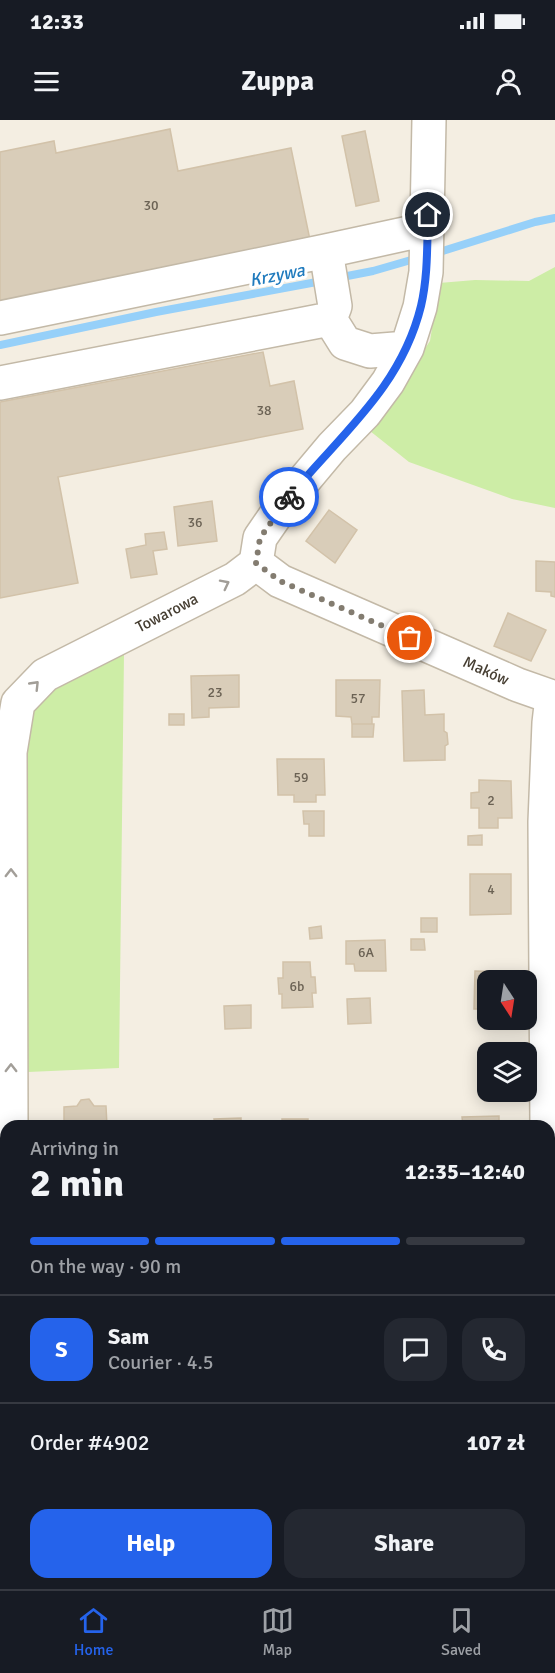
<!DOCTYPE html>
<html lang="en">
<head>
<meta charset="utf-8">
<style>
  :root { --surface:#171b24; --page:#242831; --text:#f1f3f6; --muted:#9ea1a6; --line:#363941; --accent:#2563eb }
  body { margin:0; font-family:Signika,sans-serif; background:var(--page); color:var(--text); height:100vh; display:flex; flex-direction:column; font-size:22px; white-space:nowrap }
  * { box-sizing:border-box; margin:0 }
  p { font-size:20px; color:var(--muted) }
  .icon { flex:none; width:33px; height:33px; fill:none; stroke:currentColor; stroke-width:2; stroke-linecap:round; stroke-linejoin:round }
  .map { position:relative; flex:1; overflow:hidden }
  .details { position:absolute; left:0px; top:1000px; width:555px; height:470px; display:flex; flex-direction:column; background:var(--surface); border-radius:18px 18px 0 0; box-shadow:0 3px 15px #0003 }
  .details>* { flex:none }
  .needle { width:39px; rotate:168deg }
  .tools { position:absolute; left:477px; top:850px; display:grid; gap:12px }
  .tools a { display:grid; place-items:center; width:60px; height:60px; border-radius:12px; background:var(--surface); box-shadow:0 3px 15px #0003; font-size:30px }
  .pin { position:absolute; display:grid; place-items:center; width:51px; height:51px; color:#fff; margin:-26px; border:3px solid #fff; border-radius:50%; box-shadow:0 2px 6px #0007 }
  .courier { position:absolute; display:grid; place-items:center; width:60px; height:60px; margin:-30px; border:4px solid #2563eb; border-radius:50%; background:#fff; color:#222; box-shadow:0 2px 8px #0007 }
  .headline em { font-style:normal; font-weight:700 }
  .headline div { display:flex; flex-direction:column-reverse }
  .headline { display:flex; align-items:center; justify-content:space-between; height:102px; padding:0 30px }
  h1 { font-size:39px; font-weight:700; line-height:45px }
  .bar { display:grid; grid-template-columns:repeat(4,1fr); gap:9px 6px; align-content:center; height:72px; padding:0 30px }
  .bar i { height:8px; border-radius:4px; background:var(--line) }
  .bar .selected { background:var(--accent) }
  .bar p { grid-column:span 4 }
  .line { display:flex; align-items:center; gap:15px; padding:0 30px; border-top:2px solid var(--line) }
  .line div { flex:1 }
  .round { display:grid; place-items:center; flex:none; width:63px; height:63px; border-radius:18px; background:var(--page) }
  .action { display:flex; gap:12px; margin-top:auto; padding:12px 30px }
  .action a { flex:1; height:69px; border-radius:18px; background:var(--accent); color:#fff; font-size:24px; font-weight:700; line-height:69px; text-align:center }
  .action a+a { background:var(--page); color:var(--text) }
  .status { display:flex; justify-content:space-between; align-items:center; height:42px; padding:0 30px; background:var(--surface); direction:ltr }
  .status svg { height:16px; fill:currentColor }
  header { display:flex; justify-content:space-between; align-items:center; height:78px; padding:0 30px; background:var(--surface); font-size:27px; font-weight:700 }
  .dock { display:flex; justify-content:space-around; align-items:center; height:84px; border-top:2px solid var(--line); background:var(--surface); font-size:16px; color:var(--muted) }
  .dock a { display:grid; justify-items:center; gap:3px }
  .dock .selected { color:var(--accent) }
  .map>svg:first-child { display:block }
</style>
</head>
<body>
<div class="status"><b>12:33</b><svg viewBox="0 0 49 12"><path d="M0 12V9h3v3zM5 12V6h3v6zM10 12V3h3v9zM15 12V0h3v12zM26 1h20v11H26zM47 4h2v5h-2z"/></svg></div>
<header><svg class="icon" aria-label="menu" viewBox="0 0 24 24"><path d="M4 6h16M4 12h16M4 18h16"/></svg>Zuppa<svg class="icon" aria-label="person" viewBox="0 0 24 24"><circle cx="12" cy="8" r="4"/><path d="M4 21q1-7 8-7t8 7"/></svg></header>
<div class="map">
<svg width="555" height="1469" viewBox="0 0 555 1469">
  <rect width="100%" height="100%" fill="#f4eee2"/>
  <path fill="#cdeda6" d="M555,147V388L512,379L409,342L370,311L430,221L439,163L475,160L529,161Z
    M124,534L119,948L28,952L26,631L32,591L54,567Z"/>
  <g fill="none" stroke-linecap="round" stroke-linejoin="round">
    <path stroke="#96d0f9" stroke-width="8" d="M433,134L535,102L555,98
      M337,158L373,151L418,138
      M0,225L156,192L322,161"/>
  </g>
  <path fill="#d9cdb9" stroke="#d2c2a9" stroke-width="1.5" d="M170,9L178,51L291,28L310,120L0,184V32L54,21L56,33Z
    M365,11L379,81L356,86L342,16Z
    M263,232L270,266L294,261L303,309L58,357L78,463L0,478V282Z
    M212,381L217,421L178,426L174,387Z
    M329,390L357,410L335,443L306,421Z
    M164,412L167,429L153,431L157,454L131,458L126,429L146,425L145,414Z
    M536,441L555,442V477L551,476V472L536,471Z
    M508,493L546,510L531,541L494,526Z
    M239,555V587L209,588V597L192,598L191,556Z
    M336,560H380L379,597H372V604H352L351,597L336,596Z
    M424,570L425,595L444,594V611L447,613L448,624L445,626V640L404,641L402,571Z
    M169,594H184V605H169Z
    M352,604H374L373,617H352Z
    M277,639H324L325,675H316V682H294V675H278Z
    M479,660L511,661L512,698H498V708H479V688H471V673L479,672Z
    M303,691H324V716H309V704H304Z
    M482,715V725H468V716Z
    M470,754H511V794L470,795Z
    M421,798H437V812H421Z
    M321,806L322,818L310,819L309,808Z
    M411,819H424L425,830H411Z
    M385,820L386,851H355L354,844H346V821Z
    M283,842H310L311,857H315L316,873H312L313,887L282,888V874H279L278,858H283Z
    M475,851L512,852V861H488V889H474Z
    M370,878L371,903L348,904L347,879Z
    M251,885V908L225,909L224,886Z
    M89,979L94,986H106L107,1006H60V1001H64V987L77,986L81,980Z
    M499,996V1006H463L462,997Z
    M241,998V1006H215L214,999Z
    M282,999H308V1006H282Z
    M468,1464H506V1469H468Z"/>
  <g fill="none" stroke-linecap="round" stroke-linejoin="round">
    <g stroke="#c3b9a7" stroke-width="36">
      <path id="minor" d="M0,198L326,131L427,109
        M330,199L345,223L370,231L407,228
        M0,263L330,199L335,186L326,131
        M256,443L280,461L518,565L555,578
        M11,1006L10,632L18,583L45,555L235,459L256,443L260,418L280,389L332,327L365,293L388,262L407,228L420,187L426,152L429,0
        M547,1006L545,702L549,603L552,577
        M549,1223L551,1299V1469
        M0,1228H6
        M3,1469L6,1252"/>
    </g>
    <use href="#minor" stroke="#fff" stroke-width="33"/>
  </g>
  <defs><path id="oneway-chevron" d="M-2-3.5L2.5 0L-2 3.5" fill="none" stroke-width="1.6" stroke-linecap="round" stroke-linejoin="round" transform="scale(1.5)"/></defs>
  <g stroke="#a29e98">
    <use href="#oneway-chevron" transform="translate(225 464) rotate(-27)"/>
    <use href="#oneway-chevron" transform="translate(35 565) rotate(-46)"/>
    <use href="#oneway-chevron" transform="translate(11 753) rotate(-90)"/>
    <use href="#oneway-chevron" transform="translate(11 948) rotate(-90)"/>
  </g>
  <g fill="none" stroke-linecap="round" stroke-linejoin="round">
    <path stroke="#837c70" stroke-width="6" stroke-dasharray="0 10.8" d="M289,377L260,418L256,443L280,461L410,518"/>
    <path stroke="#2563eb" stroke-width="8" d="M289,377C340,315 401,268 421,186C428,156 427,125 428,95"/>
  </g>
  <g text-anchor="middle" dominant-baseline="central" stroke-width="6" stroke-linejoin="round" paint-order="stroke">
    <g font-size="14" fill="#6b6254">
      <text x="151" y="85">30</text>
      <text x="264" y="290">38</text>
      <text x="195" y="402">36</text>
      <text x="215" y="572">23</text>
      <text x="358" y="578">57</text>
      <text x="301" y="657">59</text>
      <text x="491" y="680">2</text>
      <text x="491" y="769">4</text>
      <text x="366" y="832">6A</text>
      <text x="297" y="866">6b</text>
    </g>
    <g font-size="16" fill="#463e32" stroke="#fff">
      <text transform="translate(167 493) rotate(-27)">Towarowa</text>
      <text transform="translate(486 551) rotate(24)">Maków</text>
    </g>
    <g font-size="18" font-style="italic" fill="#1f7abd" stroke="#fff">
      <text transform="translate(277 155) rotate(-11)">Krzywa</text>
    </g>
  </g>
</svg>
<div class="tools">
<a><svg class="needle" viewBox="-14 -14 28 28"><path d="M0-13l5 13h-10z" fill="#e53935"/><path d="M0 13l5-13h-10z" fill="#9ea1a6"/></svg></a>
<a><svg class="icon" aria-label="layers" viewBox="0 0 24 24"><path d="M12 4l9 5-9 5-9-5zM3 14l9 5 9-5"/></svg></a>
</div>
<div class="pin" style="left:410px;top:518px;background:#ea580c"><svg class="icon" aria-label="bag" viewBox="0 0 24 24"><path d="M5 8h14l-1 12H6zM9 8a3 3 0 0 1 6 0"/></svg></div>
<div class="pin" style="left:428px;top:95px;background:#1f2937"><svg class="icon" aria-label="home" viewBox="0 0 24 24"><path d="M3 11l9-7 9 7M6 9v11h12V9"/></svg></div>
<div class="courier" style="left:289px;top:377px"><svg class="icon" aria-label="bike" viewBox="0 0 24 24"><circle cx="6" cy="16" r="4"/><circle cx="18" cy="16" r="4"/><path d="M6 16l4-8h5l3 8M10 8l3 8H6M13 5h3"/></svg></div>
<section class="details">
<div class="headline"><div><h1>2 min</h1><p>Arriving in</p></div><em>12:35–12:40</em></div>
<div class="bar"><i class="selected"></i><i class="selected"></i><i class="selected"></i><i></i><p>On the way · 90 m</p></div>
<div class="line" style="height:108px"><b class="round" style="background:var(--accent);color:#fff">S</b><div><b>Sam</b><p>Courier · 4.5</p></div><a class="round"><svg class="icon" aria-label="chat" viewBox="0 0 24 24"><path d="M4 5h16v11H9l-5 4z"/></svg></a><a class="round"><svg class="icon" aria-label="phone" viewBox="0 0 24 24"><path d="M5 4h4l2 5-3 2q2 4 5 5l2-3 5 2v4C11 20 4 13 5 4z"/></svg></a></div>
<div class="line" style="height:78px"><div>Order #4902</div><b>107 zł</b></div>
<div class="action"><a>Help</a><a>Share</a></div>
</section>
</div>
<nav class="dock">
<a class="selected"><svg class="icon" aria-label="home" viewBox="0 0 24 24"><path d="M3 11l9-7 9 7M6 9v11h12V9"/></svg>Home</a>
<a><svg class="icon" aria-label="map" viewBox="0 0 24 24"><path d="M3 6l6-2 6 2 6-2v14l-6 2-6-2-6 2zM9 4v14M15 6v14"/></svg>Map</a>
<a><svg class="icon" aria-label="saved" viewBox="0 0 24 24"><path d="M7 4h10v16l-5-4-5 4z"/></svg>Saved</a>
</nav>
</body>
</html>
